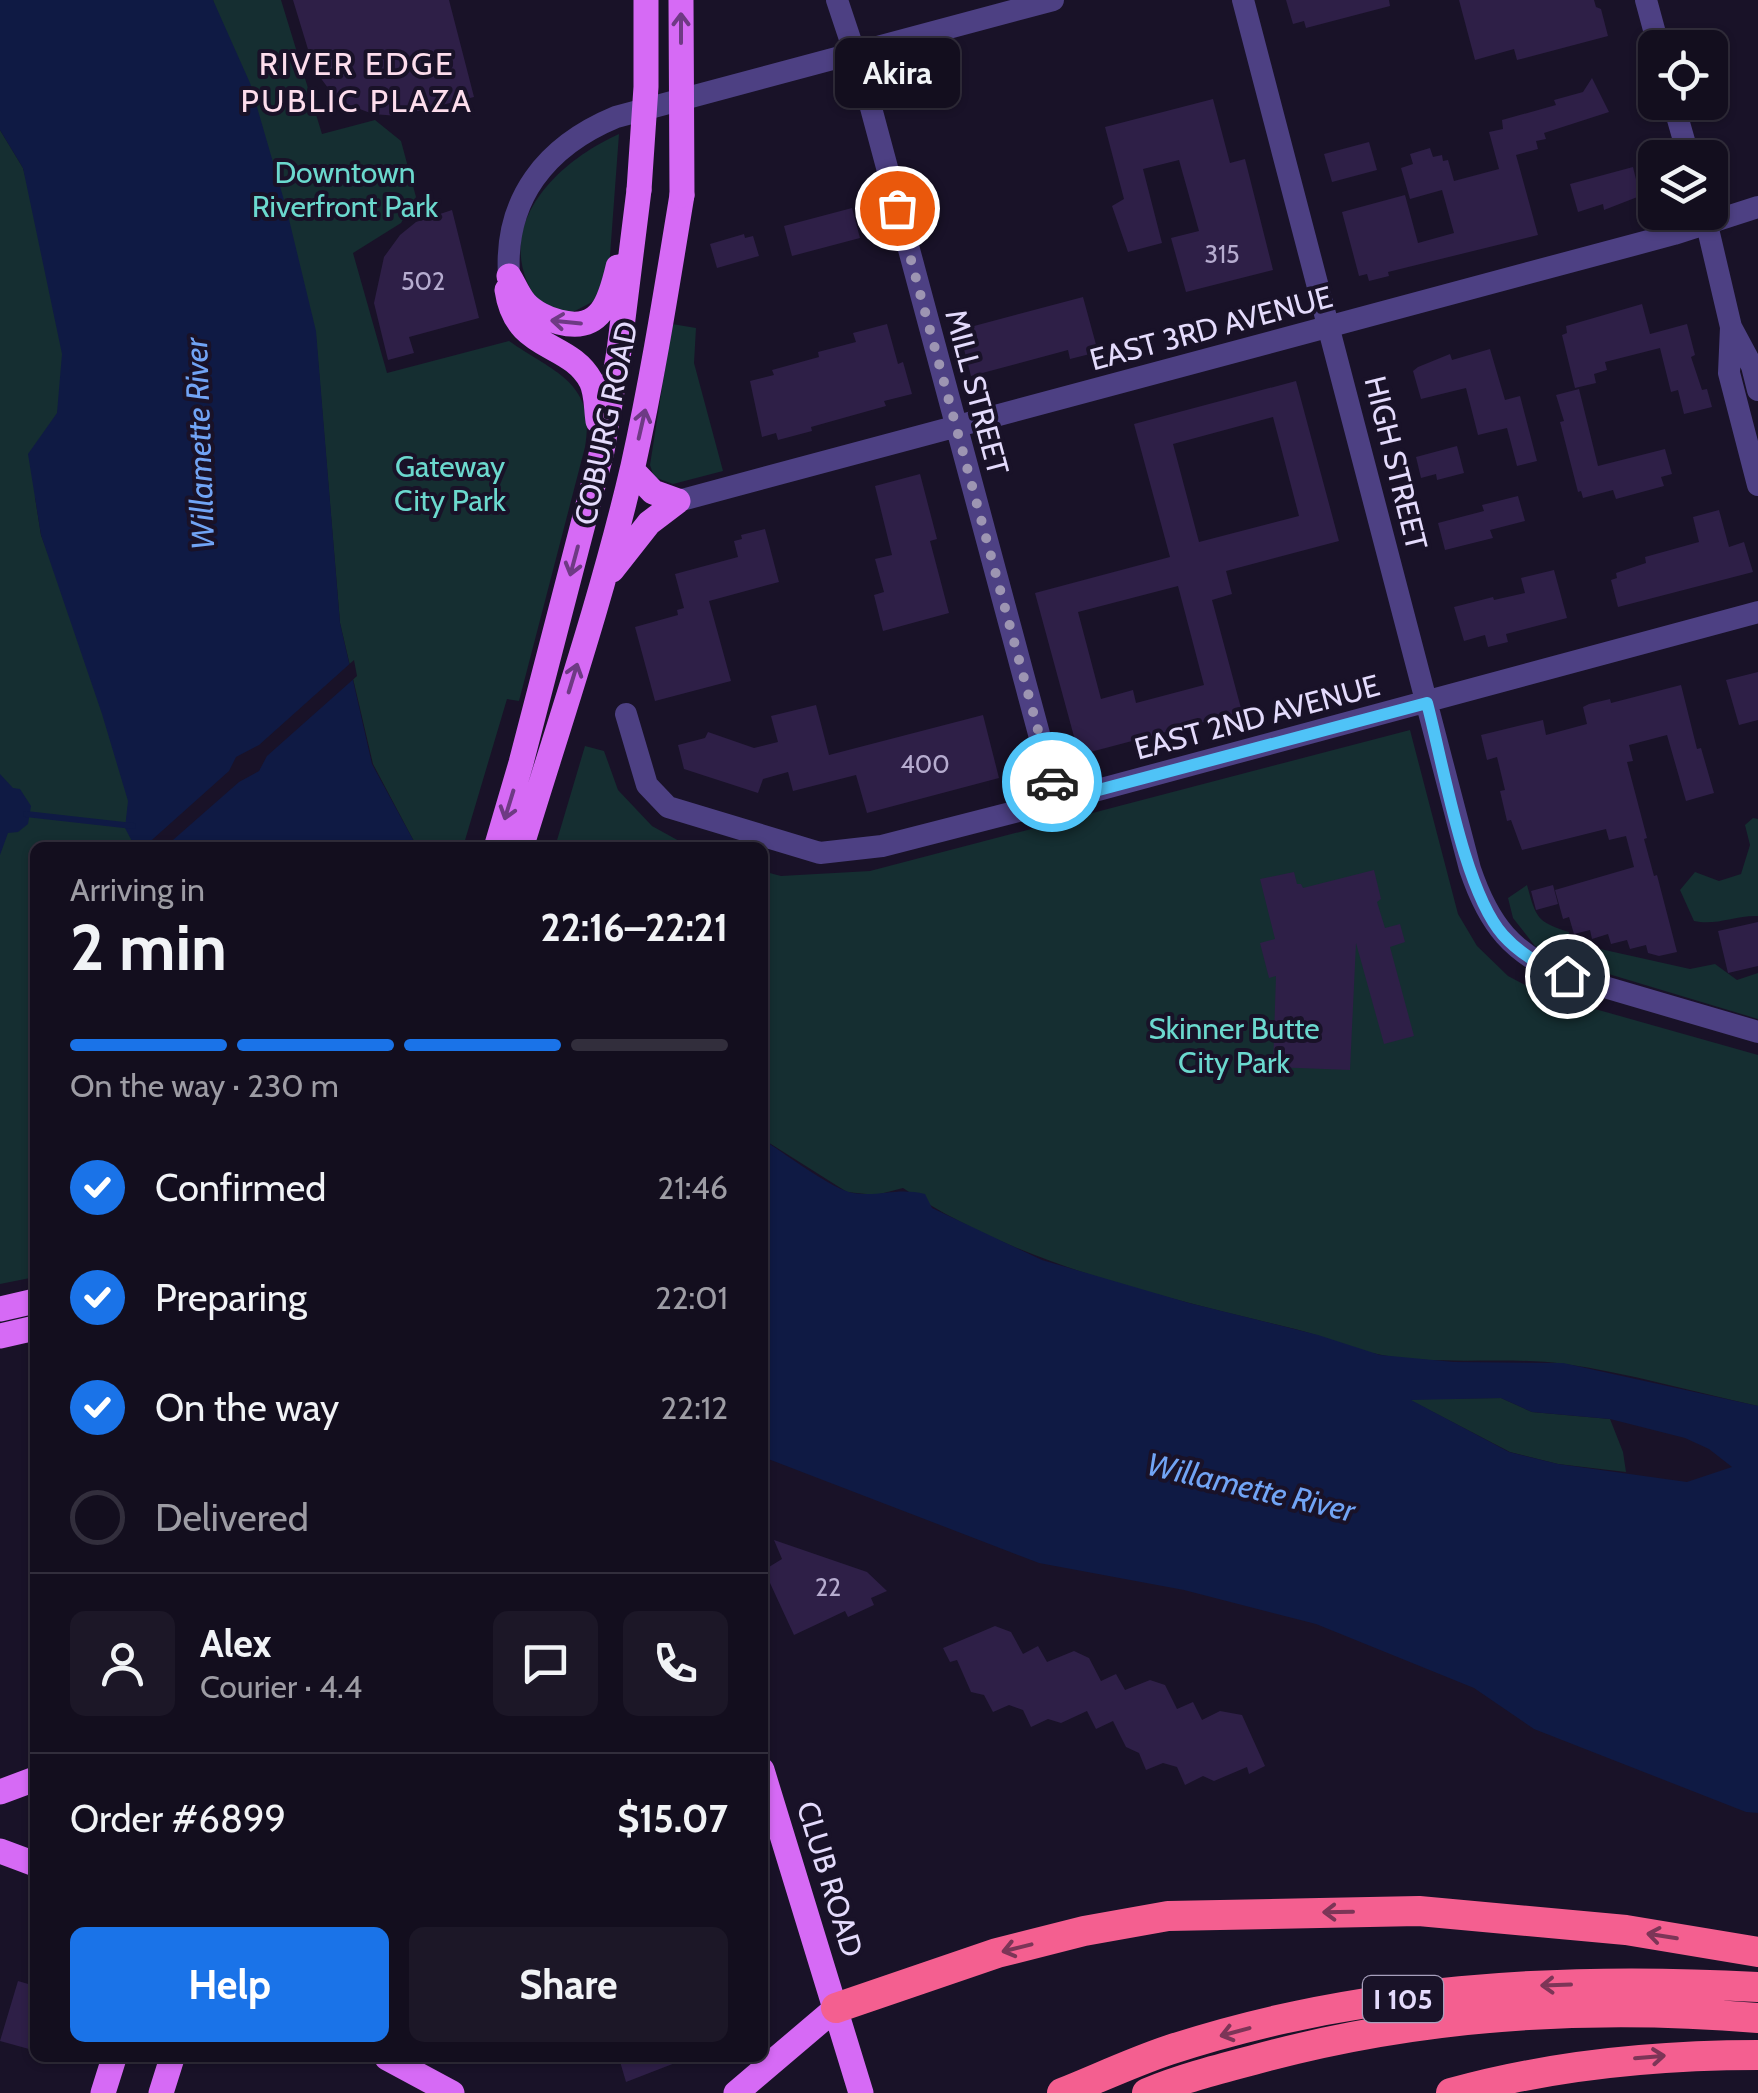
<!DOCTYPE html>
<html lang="en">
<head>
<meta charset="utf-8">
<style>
  :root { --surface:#130e1e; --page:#1c1727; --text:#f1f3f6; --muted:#9d9ca4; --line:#322e3c; --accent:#1a73e8 }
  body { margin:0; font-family:Cabin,sans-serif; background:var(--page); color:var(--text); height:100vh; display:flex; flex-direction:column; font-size:38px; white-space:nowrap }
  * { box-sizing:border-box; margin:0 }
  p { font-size:32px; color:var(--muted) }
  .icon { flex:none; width:55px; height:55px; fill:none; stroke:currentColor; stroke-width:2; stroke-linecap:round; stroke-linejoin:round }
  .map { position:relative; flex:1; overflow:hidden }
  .side { position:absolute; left:30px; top:842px; width:738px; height:1220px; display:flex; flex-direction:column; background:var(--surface); border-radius:15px; box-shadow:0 2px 8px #0004,0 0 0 2px var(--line) }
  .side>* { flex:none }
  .tools { position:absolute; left:1638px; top:30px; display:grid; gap:20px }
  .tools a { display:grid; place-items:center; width:90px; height:90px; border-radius:15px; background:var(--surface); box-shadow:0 2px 8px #0004,0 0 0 2px var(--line); font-size:50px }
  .pin { position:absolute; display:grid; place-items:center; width:85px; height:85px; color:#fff; margin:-42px; border:5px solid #fff; border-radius:50%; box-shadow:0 2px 10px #0007 }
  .courier { position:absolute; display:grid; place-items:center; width:100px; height:100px; margin:-50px; border:8px solid #4fc3f7; border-radius:50%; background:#fff; color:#222; box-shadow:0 2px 12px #0007 }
  .bubble { position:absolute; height:70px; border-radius:15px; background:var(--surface); box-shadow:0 2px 8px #0004,0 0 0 2px var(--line); font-size:32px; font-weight:700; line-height:70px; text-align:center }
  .head em { font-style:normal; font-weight:700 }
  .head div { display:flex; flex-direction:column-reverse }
  .head { display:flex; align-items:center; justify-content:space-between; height:170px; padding:0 40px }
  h1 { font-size:65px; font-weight:700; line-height:75px }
  .bar { display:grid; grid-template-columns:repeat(4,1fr); gap:15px 10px; align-content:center; height:120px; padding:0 40px }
  .bar i { height:12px; border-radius:8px; background:var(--line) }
  .bar .selected { background:var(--accent) }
  .bar p { grid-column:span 4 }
  .line { display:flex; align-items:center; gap:25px; padding:0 40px; border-top:2px solid var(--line) }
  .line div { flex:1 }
  .round { display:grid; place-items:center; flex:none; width:105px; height:105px; border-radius:15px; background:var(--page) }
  ol { padding:0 40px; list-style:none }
  li { display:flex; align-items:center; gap:30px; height:110px }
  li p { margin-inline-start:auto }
  li .icon { padding:10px; border-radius:50%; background:var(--accent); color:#fff; stroke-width:4 }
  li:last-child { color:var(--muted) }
  li i { width:55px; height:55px; border:5px solid var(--line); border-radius:50% }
  .action { display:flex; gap:20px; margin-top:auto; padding:20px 40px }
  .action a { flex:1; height:115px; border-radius:15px; background:var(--accent); color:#fff; font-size:40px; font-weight:700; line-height:115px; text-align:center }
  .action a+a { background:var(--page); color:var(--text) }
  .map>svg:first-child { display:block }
</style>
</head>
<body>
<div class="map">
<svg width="1758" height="2093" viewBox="0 0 1758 2093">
  <rect width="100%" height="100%" fill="#191228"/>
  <path fill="#152e31" d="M213,0H281L322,134L375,120L401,141L416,197L401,223L353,253L387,373L509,341C555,373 596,382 585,447L519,701L507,699L463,847H417L373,764L340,623L316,337Z
    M0,130L23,168L73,353L35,497L41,535L99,688L130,793L135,847L35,848V1277L0,1284Z
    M619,134L609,269L598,299L571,313L543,308C485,235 550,165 619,134Z
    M672,324L696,328L694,363L723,471L673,484L654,477L650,465Z
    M1410,730L1458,914L1477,946L1508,976L1542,994L1758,1055V1406C1694,1392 1629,1373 1565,1364C1506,1356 1443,1366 1382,1355C1353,1350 1324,1336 1295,1329C1160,1296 1020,1266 903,1188L876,1195L847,1192L763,1139L762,871L781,876L870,871Z
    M585,746L604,751L618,790L652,826L690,847H555Z
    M1753,818L1758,819V916C1736,915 1716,926 1694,921L1680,890L1695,872L1719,881L1741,874L1750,845L1745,825Z
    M1527,885C1536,918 1537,922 1569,932V942L1690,969L1715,964L1737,980L1758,973V1019L1602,972L1535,946L1513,918L1508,898Z
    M1501,1398L1532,1412L1610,1419L1623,1452L1626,1472L1558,1464L1510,1452L1408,1399Z"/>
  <path fill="#0f1a44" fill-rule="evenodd" d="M0,0H213L250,83L286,207L316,331L340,623L372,764L417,847H135L125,828L128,801L102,714L41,535L28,454L57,413L62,354L23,168L0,130Z
    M0,774L13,788L20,789L31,806L28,824L18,832L8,833L0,855Z
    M762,1139C783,1152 833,1190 853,1193C881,1197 897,1187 925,1194L932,1208L1042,1260L1189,1303L1318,1335L1380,1355L1454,1362L1563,1363L1758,1406V1813L1746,1812L1534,1729L1474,1688L1316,1624L1184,1590L1039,1563L763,1457ZM1501,1398L1532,1412L1610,1419L1685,1438L1709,1449L1732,1467L1687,1482L1558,1464L1509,1452L1411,1400Z"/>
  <path fill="#191228" d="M354,660L357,676L267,756L259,771L239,782L165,847H144L229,771L236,757L259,745Z"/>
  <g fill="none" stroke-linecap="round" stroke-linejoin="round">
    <path stroke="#0f1a44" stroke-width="6" d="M26,814L133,826"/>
  </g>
  <path fill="#2e1f47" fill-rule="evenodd" d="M293,0H449L474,97L398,116L373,114L349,105L331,92L314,69Z
    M1286,0H1389L1390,6L1306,28L1304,21L1293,24Z
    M1459,0H1594L1596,7L1601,9L1608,36L1517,60L1514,49L1475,60Z
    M1592,78L1609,112L1544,133L1546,139L1536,141L1538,149L1516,155L1538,235L1388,272L1389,276L1369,281L1367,274L1359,276L1342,212L1405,195L1418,243L1454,233L1442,190L1410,199L1401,168L1413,164L1410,154L1430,148L1433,157L1442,155L1443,161L1448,160L1454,181L1499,169L1489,132L1503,129L1502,120L1556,105L1554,100L1583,92Z
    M1213,99L1230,163L1245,159L1273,270L1186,292L1171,238L1199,231L1179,160L1143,169L1162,243L1128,252L1112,206L1124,199L1105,127Z
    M1369,142L1377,170L1332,182L1324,154Z
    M1633,167L1640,196L1604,210L1603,204L1578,212L1570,184Z
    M852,208L860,238L792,256L784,226Z
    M452,210L479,318L409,337L414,353L388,360L374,303L384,257L400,235L416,222Z
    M744,234L745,238L753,236L759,256L717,268L710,244Z
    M1083,297L1098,352L1070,359L1068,350L971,376L959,330Z
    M1642,304L1650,334L1687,324L1695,355L1691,357L1702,390L1707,389L1712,407L1684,414L1678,390L1671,392L1660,348L1605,362L1607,370L1594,374L1596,383L1575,388L1562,335L1567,333L1566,326Z
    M887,324L898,364L903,362L912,394L884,401L886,406L811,427L812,431L778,440L776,433L762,437L750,381L774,375L772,370L819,357L818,352L856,342L853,333Z
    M1490,349L1505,400L1520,396L1537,461L1517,466L1507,428L1478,435L1466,388L1421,399L1413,371L1418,367L1450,354L1452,360Z
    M1296,381L1339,541L1226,571L1232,594L1212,600L1242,712L1079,755L1035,593L1170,557L1134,424ZM1273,417L1299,516L1199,542L1173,444ZM1178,586L1204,685L1136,703L1133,690L1101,699L1078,612Z
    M1579,389L1598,466L1665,449L1672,474L1661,477L1664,486L1616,499L1613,490L1583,498L1581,491L1578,492L1560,422L1564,421L1556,395Z
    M1457,446L1464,473L1437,480L1436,474L1421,478L1416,457Z
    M920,474L937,539L930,541L949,613L883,631L874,595L884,592L875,559L892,555L875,486Z
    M1518,496L1525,521L1490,530L1493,538L1445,550L1438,523L1484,511L1482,505Z
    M1719,510L1729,547L1744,542L1753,572L1618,607L1611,580L1617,578L1616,573L1646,563L1645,557L1699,542L1693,517Z
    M765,529L779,582L709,601L731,681L655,701L635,627L678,615L677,610L684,608L675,574L738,557L734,541L742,539L741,535Z
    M1554,570L1567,618L1506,634L1508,642L1488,647L1485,635L1464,641L1454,607L1493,597L1494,600L1525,593L1521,578Z
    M1758,672V720L1739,725L1726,680Z
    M1681,685L1697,749L1701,748L1714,793L1686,801L1667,735L1629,745L1633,761L1627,762L1647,838L1644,839L1654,876L1657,875L1677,952L1659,956L1648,953L1646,945L1630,949L1627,940L1611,944L1608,934L1592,939L1590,930L1574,934L1569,917L1563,919L1555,890L1634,867L1626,836L1609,840L1606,829L1522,850L1511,820L1507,821L1500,791L1505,790L1497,757L1487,760L1481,735L1543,720L1546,735L1587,724L1583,707L1589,704L1610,699L1611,703Z
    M816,705L829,755L983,715L999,778L867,813L856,775L793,791L788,772L763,779L758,793L684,769L678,745L705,738L708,732L754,748L778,742L771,716Z
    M1374,870L1381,899L1377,902L1385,928L1400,924L1405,942L1390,947L1414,1036L1384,1044L1356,943L1350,1070L1273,1067L1276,976L1269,978L1260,943L1275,939L1260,879L1294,872L1297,884H1301L1303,888Z
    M1553,885L1558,904L1536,910L1531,891Z
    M1758,922V966L1728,973L1718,931Z
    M774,1540L867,1572L887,1591L871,1598L874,1605L848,1617L845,1611L794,1635L764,1570L782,1559Z
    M995,1626L1011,1632L1023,1654L1038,1646L1047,1662L1074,1651L1089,1658L1101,1681L1116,1674L1125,1690L1150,1680L1165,1685L1177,1709L1193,1702L1202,1720L1220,1711L1242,1715L1265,1766L1249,1774L1247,1767L1214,1781L1203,1776L1185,1785L1177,1767L1163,1763L1146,1770L1139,1753L1126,1747L1113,1721L1096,1729L1087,1711L1061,1723L1048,1719L1031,1727L1023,1710L1009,1705L993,1712L984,1695L971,1692L957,1660L950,1662L943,1648Z
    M18,1981L35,1986V2027L29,2049L0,2041Z
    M619,2058H688L626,2082Z"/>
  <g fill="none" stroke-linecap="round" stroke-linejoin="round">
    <path stroke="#4d4083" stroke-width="22" d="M837,0L863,78L1057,801
      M1243,0L1470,869C1489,925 1512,954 1567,976L1758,1032
      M1646,0L1659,48
      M1673,102L1689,158
      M1704,212L1731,327L1752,366L1758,390
      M509,276C504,199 546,146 616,117L1053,0
      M1731,327L1729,373L1758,485
      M678,501L1674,234L1758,207
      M626,714L647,785L668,807L820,853L882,846L1057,801L1758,612"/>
    <path stroke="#d66af5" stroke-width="25" d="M509,276C514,284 518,295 525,303C533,312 547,319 559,322C601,333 610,301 618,267
      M507,290C516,352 569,340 591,381C597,393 596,408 598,421
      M632,470L653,492L678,501
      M612,570L649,523L678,501
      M496,848L521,763L602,451L619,351L639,190
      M521,848C560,721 603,595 633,466C653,376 667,286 682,195
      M0,1309L35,1301
      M0,1336L35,1328
      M762,1770L861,2093
      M0,1792L35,1779
      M0,1851L35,1864
      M387,2058L452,2093
      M103,2093L114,2058
      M161,2093L172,2058
      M736,2093L836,2008"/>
    <path stroke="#f45f90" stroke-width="30" d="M836,2008L997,1953L1084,1931L1168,1916L1419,1911L1626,1930L1758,1952
      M1062,2093C1097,2079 1133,2062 1169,2050C1358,1988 1560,1976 1758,1987
      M1147,2093C1183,2078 1219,2069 1257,2059C1419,2015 1590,2004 1758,2018
      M1451,2093C1552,2065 1653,2055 1758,2055"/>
    <path stroke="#d66af5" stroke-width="25" d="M681,0L682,195
      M639,190L646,87V0"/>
  </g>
  <defs><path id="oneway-shaft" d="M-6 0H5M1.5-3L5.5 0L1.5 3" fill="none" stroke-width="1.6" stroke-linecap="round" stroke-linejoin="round" transform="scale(2.5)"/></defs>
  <g stroke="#6e3a84">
    <use href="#oneway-shaft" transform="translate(681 28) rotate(-90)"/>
    <use href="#oneway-shaft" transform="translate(566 322) rotate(-174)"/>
    <use href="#oneway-shaft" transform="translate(642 424) rotate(-77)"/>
    <use href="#oneway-shaft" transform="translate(574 561) rotate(105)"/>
    <use href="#oneway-shaft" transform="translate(573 678) rotate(-73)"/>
    <use href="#oneway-shaft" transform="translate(509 805) rotate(107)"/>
  </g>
  <g stroke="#7c3557">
    <use href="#oneway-shaft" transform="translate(1338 1912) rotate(179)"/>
    <use href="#oneway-shaft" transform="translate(1662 1936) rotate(-171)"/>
    <use href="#oneway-shaft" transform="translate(1017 1948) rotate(166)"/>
    <use href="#oneway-shaft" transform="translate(1556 1985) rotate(178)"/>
    <use href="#oneway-shaft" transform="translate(1235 2032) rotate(165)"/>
    <use href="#oneway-shaft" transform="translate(1650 2057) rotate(-5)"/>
  </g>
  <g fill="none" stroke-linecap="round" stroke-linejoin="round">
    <path stroke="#9d95b2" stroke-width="10" stroke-dasharray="0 18" d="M897,208L1052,782"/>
    <path stroke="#4fc3f7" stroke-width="12" d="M1052,782L1057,801L1427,703C1443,763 1464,891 1503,935C1521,955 1542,966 1567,976"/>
  </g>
  <g text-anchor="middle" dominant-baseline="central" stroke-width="8" stroke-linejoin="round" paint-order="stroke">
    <g font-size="25" fill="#b6accf">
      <text x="1222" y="254">315</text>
      <text x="423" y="281">502</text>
      <text x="925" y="764">400</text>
      <text x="828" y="1587">22</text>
    </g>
    <rect fill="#191228" stroke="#a79fbc" stroke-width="2.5" x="1363" y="1976" width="80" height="46" rx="8"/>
    <g font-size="28" font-weight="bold" fill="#e4dbfc">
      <text x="1403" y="1999">I 105</text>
    </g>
    <g font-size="30" fill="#6bd9ce" stroke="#191228">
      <text x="345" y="172">Downtown<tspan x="345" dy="34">Riverfront Park</tspan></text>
      <text x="450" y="466">Gateway<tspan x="450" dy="34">City Park</tspan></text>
      <text x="1234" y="1028">Skinner Butte<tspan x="1234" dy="34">City Park</tspan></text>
    </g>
    <g font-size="30" fill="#e4dbfc" stroke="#191228">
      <text transform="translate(1211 328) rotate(-15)">EAST 3RD AVENUE</text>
      <text transform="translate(977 392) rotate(75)">MILL STREET</text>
      <text transform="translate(606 423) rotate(-78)">COBURG ROAD</text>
      <text transform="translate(1396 463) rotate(76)">HIGH STREET</text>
      <text transform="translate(1257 717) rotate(-15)">EAST 2ND AVENUE</text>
      <text transform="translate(830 1879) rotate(73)">CLUB ROAD</text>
    </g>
    <g font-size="32" letter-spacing="2.5" fill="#fdddec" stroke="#191228">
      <text x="357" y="63">RIVER EDGE<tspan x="357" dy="37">PUBLIC PLAZA</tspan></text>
    </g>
    <g font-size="32" font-style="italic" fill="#71a4f5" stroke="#191228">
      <text transform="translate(199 444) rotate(-92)">Willamette River</text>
      <text transform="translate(1251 1487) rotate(13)">Willamette River</text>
    </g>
  </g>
</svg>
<div class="tools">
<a><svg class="icon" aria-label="locate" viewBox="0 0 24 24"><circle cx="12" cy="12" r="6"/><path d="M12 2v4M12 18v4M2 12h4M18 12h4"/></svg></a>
<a><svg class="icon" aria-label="layers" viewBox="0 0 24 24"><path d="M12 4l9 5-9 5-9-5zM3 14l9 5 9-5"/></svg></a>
</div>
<div class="pin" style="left:897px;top:208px;background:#ea580c"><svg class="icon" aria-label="bag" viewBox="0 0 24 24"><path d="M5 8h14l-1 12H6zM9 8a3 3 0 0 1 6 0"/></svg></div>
<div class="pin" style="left:1567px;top:976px;background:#1f2937"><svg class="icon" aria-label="home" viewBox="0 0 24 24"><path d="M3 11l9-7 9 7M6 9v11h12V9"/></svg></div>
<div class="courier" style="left:1052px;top:782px"><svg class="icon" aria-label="car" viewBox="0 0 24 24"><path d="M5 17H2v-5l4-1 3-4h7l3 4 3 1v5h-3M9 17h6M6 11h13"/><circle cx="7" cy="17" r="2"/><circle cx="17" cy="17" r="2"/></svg></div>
<div class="bubble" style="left:835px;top:38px;width:125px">Akira</div>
<section class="side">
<div class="head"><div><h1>2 min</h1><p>Arriving in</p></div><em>22:16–22:21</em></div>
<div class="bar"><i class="selected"></i><i class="selected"></i><i class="selected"></i><i></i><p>On the way · 230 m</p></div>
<ol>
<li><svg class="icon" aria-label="check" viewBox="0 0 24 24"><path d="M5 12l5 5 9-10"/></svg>Confirmed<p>21:46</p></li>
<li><svg class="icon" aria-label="check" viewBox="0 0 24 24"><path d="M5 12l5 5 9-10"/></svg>Preparing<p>22:01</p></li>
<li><svg class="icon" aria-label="check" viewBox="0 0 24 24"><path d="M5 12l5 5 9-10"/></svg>On the way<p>22:12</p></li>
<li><i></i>Delivered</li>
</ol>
<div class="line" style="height:180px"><a class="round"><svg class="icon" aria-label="person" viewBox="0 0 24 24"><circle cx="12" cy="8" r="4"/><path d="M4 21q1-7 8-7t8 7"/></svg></a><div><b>Alex</b><p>Courier · 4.4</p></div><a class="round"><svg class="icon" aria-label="chat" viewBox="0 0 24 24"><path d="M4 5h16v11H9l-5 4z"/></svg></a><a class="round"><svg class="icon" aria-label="phone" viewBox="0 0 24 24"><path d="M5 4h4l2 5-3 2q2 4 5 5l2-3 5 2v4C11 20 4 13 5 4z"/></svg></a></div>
<div class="line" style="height:130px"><div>Order #6899</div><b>$15.07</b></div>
<div class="action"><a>Help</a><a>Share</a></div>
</section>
</div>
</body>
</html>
